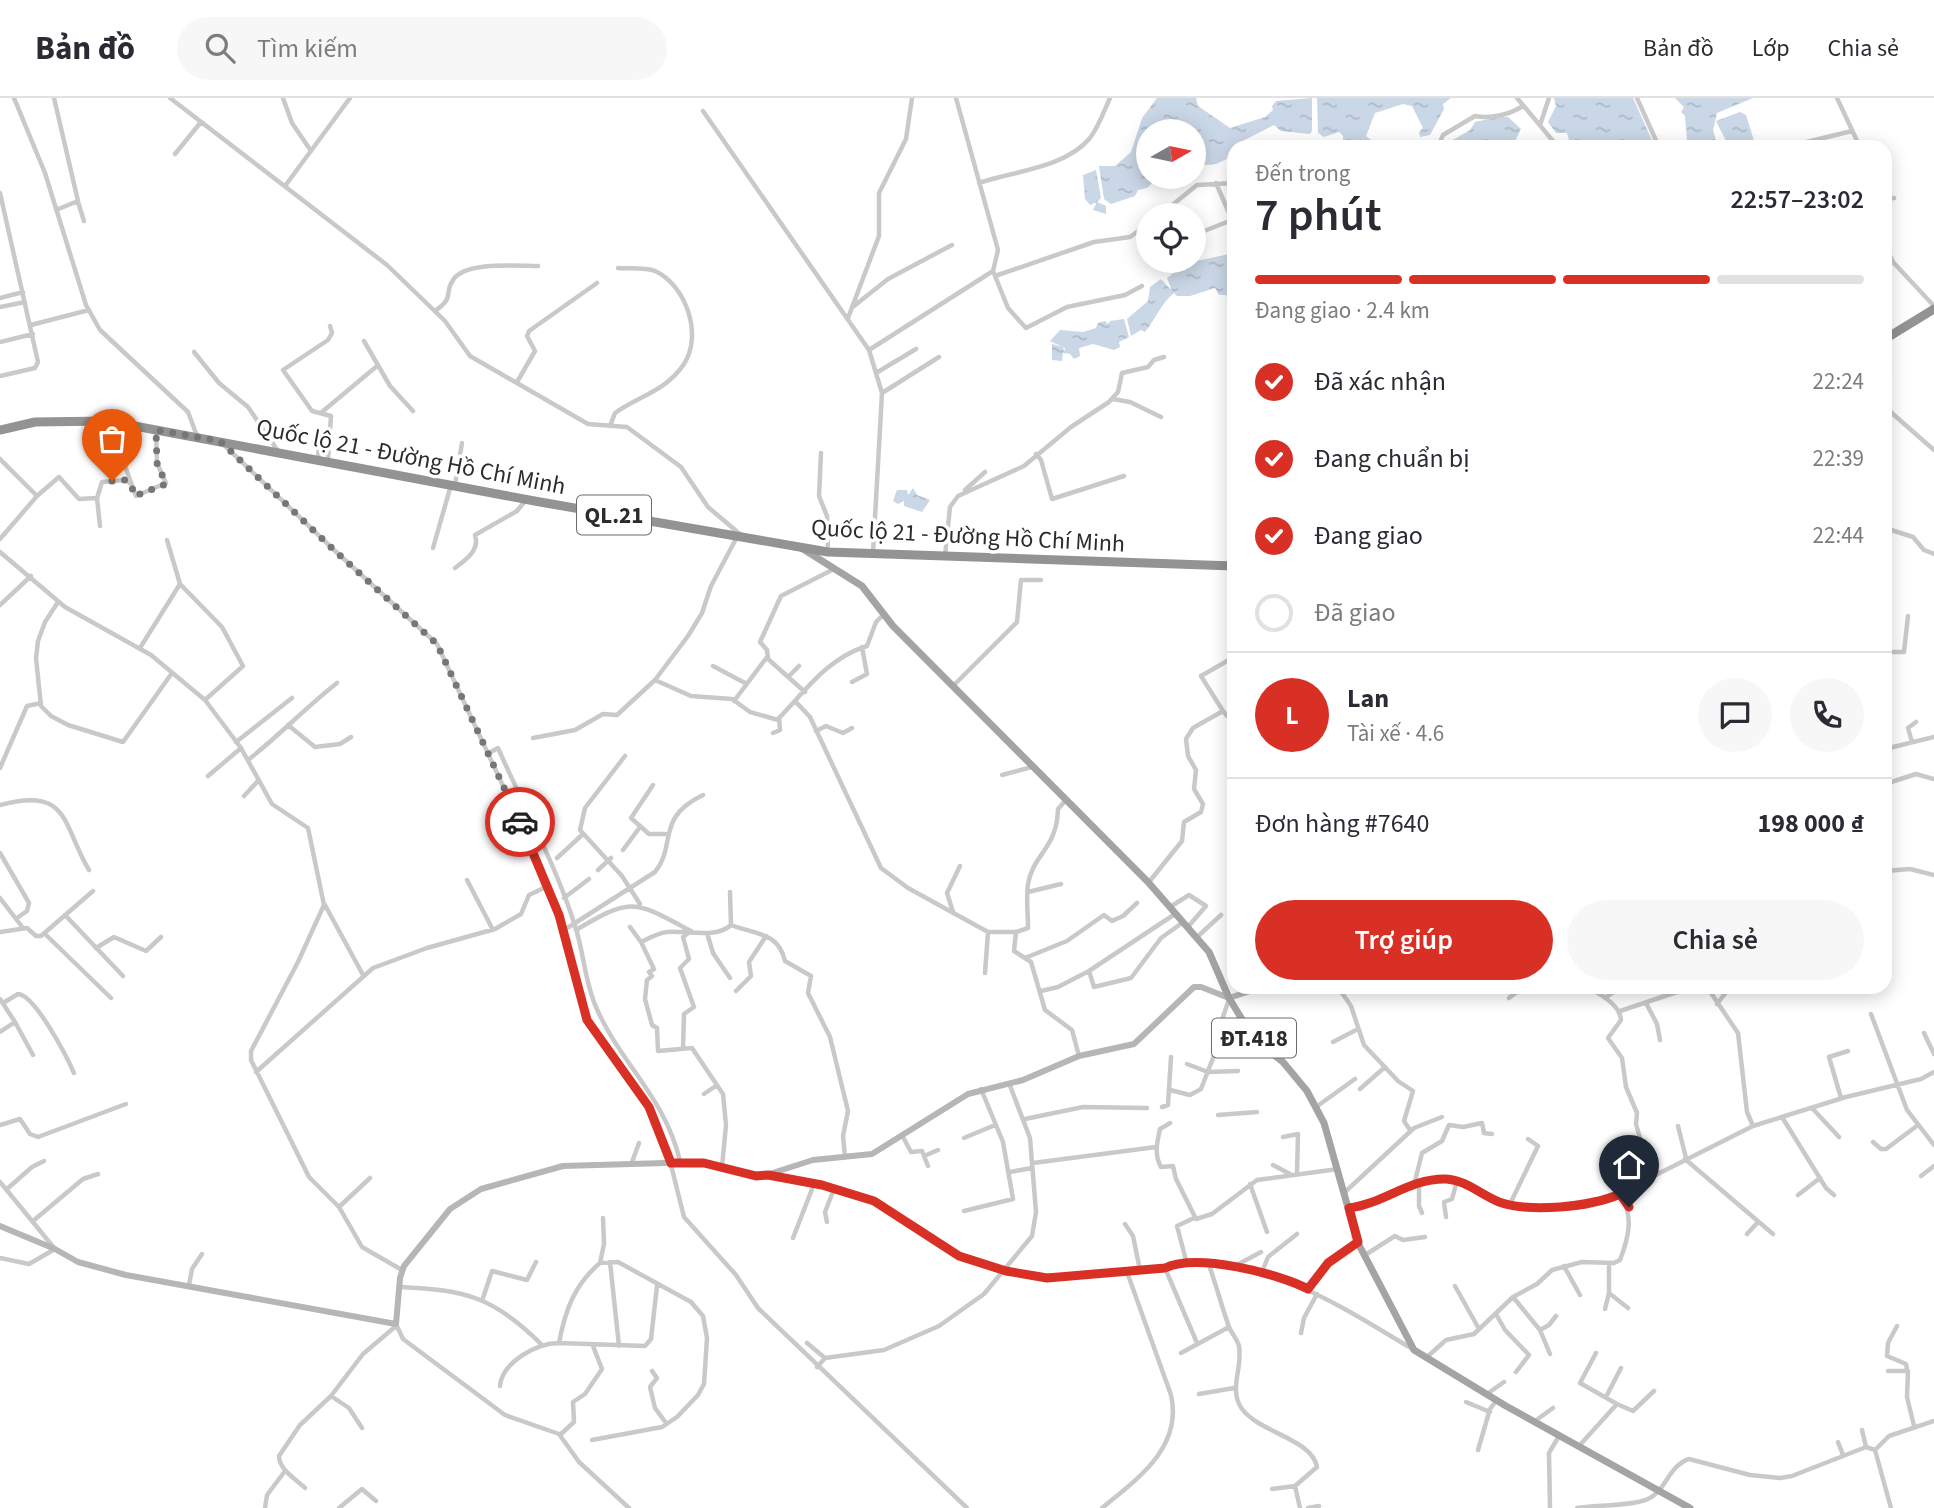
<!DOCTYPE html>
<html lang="vi">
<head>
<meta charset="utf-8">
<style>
  :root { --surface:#fff; --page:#f7f7f7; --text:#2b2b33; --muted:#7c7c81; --line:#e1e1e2; --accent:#d93025 }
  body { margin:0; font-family:"Source Sans 3",sans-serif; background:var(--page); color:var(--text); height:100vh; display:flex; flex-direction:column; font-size:26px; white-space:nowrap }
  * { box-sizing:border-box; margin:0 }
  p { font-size:23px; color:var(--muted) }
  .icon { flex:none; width:38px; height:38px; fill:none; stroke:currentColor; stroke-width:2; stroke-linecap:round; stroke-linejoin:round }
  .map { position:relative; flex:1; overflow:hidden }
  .panel { position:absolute; left:1227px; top:42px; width:665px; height:854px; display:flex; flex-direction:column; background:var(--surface); border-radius:21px; box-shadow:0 4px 18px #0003 }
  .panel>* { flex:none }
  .needle { width:46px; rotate:81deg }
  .controls { position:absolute; left:1136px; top:21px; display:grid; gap:14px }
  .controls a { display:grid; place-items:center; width:70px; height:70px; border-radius:50%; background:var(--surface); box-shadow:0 4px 18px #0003; font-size:35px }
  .pin { position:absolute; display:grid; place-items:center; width:60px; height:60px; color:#fff; margin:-72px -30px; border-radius:50% 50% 50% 0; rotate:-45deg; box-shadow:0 0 7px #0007 }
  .pin .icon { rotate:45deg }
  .courier { position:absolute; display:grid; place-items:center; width:70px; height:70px; margin:-35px; border:5px solid #d93025; border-radius:50%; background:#fff; color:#222; box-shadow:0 2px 9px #0007 }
  .summary em { font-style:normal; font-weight:600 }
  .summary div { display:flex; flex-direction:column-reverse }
  .summary { display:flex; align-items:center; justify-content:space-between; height:119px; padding:0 28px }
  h1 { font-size:46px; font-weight:600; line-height:52px }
  .bar { display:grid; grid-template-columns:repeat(4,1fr); gap:10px 7px; align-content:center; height:84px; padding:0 28px }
  .bar i { height:9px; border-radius:5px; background:var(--line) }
  .bar .active { background:var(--accent) }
  .bar p { grid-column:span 4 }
  .line { display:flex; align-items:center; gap:18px; padding:0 28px; border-top:2px solid var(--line) }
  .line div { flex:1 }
  .round { display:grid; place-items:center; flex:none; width:74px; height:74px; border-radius:37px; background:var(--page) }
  ol { padding:0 28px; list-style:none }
  li { display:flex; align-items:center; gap:21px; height:77px }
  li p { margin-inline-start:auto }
  li .icon { padding:7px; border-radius:50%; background:var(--accent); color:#fff; stroke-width:4 }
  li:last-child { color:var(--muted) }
  li i { width:38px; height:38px; border:4px solid var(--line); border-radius:50% }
  .button { display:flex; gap:14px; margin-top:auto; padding:14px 28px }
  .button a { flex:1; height:80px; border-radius:42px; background:var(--accent); color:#fff; font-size:28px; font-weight:600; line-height:80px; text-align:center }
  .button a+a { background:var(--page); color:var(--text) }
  header { display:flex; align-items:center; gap:42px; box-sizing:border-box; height:98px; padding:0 35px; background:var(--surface); border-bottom:2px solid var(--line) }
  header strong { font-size:33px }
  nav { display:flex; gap:38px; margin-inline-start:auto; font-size:24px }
  .search { width:490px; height:63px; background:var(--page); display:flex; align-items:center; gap:18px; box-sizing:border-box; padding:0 24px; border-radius:38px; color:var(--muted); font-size:26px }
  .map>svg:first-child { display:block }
</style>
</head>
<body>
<header>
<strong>Bản đồ</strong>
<div class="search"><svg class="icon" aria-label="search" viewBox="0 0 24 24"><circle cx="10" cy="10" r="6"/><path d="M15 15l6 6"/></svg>Tìm kiếm</div>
<nav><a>Bản đồ</a><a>Lớp</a><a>Chia sẻ</a></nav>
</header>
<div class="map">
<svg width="1934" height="1410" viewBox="0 0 1934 1410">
  <defs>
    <pattern id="water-ripples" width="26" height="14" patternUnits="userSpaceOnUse" patternTransform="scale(1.75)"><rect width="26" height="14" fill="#cad7e6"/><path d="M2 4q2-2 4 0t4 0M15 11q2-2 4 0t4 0" fill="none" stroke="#aeb9c5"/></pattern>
  </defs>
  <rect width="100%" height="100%" fill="#fff"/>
  <path fill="url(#water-ripples)" d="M1157,0H1196L1198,8L1230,30L1265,19L1273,12L1272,8L1276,3L1312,0V33L1310,36L1281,33L1274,27L1233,48V58L1216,66L1194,68V33H1148V79H1159L1147,90L1138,92L1135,98L1111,106L1104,101L1099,68H1115L1131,54L1142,20Z
    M1317,0H1451L1443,6L1444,11L1430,37L1420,39L1419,34L1423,30L1412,8L1403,6L1375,15L1366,38L1380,49H1343V38L1339,34L1324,39L1318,35Z
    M1554,0H1633L1655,49H1571L1567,35H1556L1548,24L1556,8Z
    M1675,0H1753L1717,15L1713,32L1718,49H1663L1670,44L1687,43L1685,18L1681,14L1684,9Z
    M1740,14L1746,17L1756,49H1729L1716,23Z
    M1498,19H1508L1521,31L1512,49H1458L1460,45L1451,43L1470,32L1475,24Z
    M1096,72L1101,100L1097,104L1106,108V116L1093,112L1097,104L1090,107L1085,101L1083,77Z
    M1234,155V214L1226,197H1219L1215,190L1190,198H1177L1174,195C1163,203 1156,220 1145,234L1141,232L1131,238L1127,221L1148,203L1150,189L1161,181L1172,193L1167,180L1187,165Z
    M1124,221L1129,239L1119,244L1120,249L1114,252L1093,246L1079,250L1080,258L1074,261L1070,256L1063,255L1062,263L1052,262V246L1063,249L1064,254L1065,250L1050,243L1060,232L1083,234L1096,230L1098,225L1105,223L1108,226L1110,223Z
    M913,390L917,397L930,402L922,414L904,408V403L898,406L893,403L897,392H907L908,397Z"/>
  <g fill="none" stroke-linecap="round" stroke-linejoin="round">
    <path stroke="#c9c9c9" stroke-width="4.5" d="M14,0L45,75L86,207L100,232L188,314L197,338
      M54,0L78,103L56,112
      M170,0L387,167L445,223L470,258L588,326L627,329L681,369L708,409L741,437
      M283,0L292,25L311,53
      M956,0L998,152L993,173
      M1517,0L1558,49
      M1637,0L1659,49
      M1837,0L1860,49
      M703,13L869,252
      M1540,27L1549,0
      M1438,49L1443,37L1475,18C1490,21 1509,17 1523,8
      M1786,49L1852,33
      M175,56L201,24
      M979,85C1014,73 1065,70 1090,40C1099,28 1104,13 1110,0
      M285,88L350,0
      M0,95L38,264L35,270L0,278
      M1885,101L1894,100
      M78,104L84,123
      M1160,117L1197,87L1234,85
      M1194,137L1232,122L1216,85
      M1885,148L1893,164L1934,208
      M995,178L1094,144L1130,139L1148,126
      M0,200L23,194
      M854,208L888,181L952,147
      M0,209L25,204
      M435,213C456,198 443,197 453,182C465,163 518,168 538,168
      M848,220L879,138V95L906,41L912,0
      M31,227L89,212
      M364,243L390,288L413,313
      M0,244L33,236
      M194,254L219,285L248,309L278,353
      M876,275L916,251
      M517,284L535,253L527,238L529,233L597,185
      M1885,287L1890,270L1886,241
      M882,295L939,259
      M1113,301L1130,304L1161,319
      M1885,309L1934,352
      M322,314L377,268
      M109,325L136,398L166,385L157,365L156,333
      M610,328L615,315C639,298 666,293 684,266C703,237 686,187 655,173C645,169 629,171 618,170
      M223,346L333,451L437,546L538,763L559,817L587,922L649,1009L667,1051L684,1119L736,1177L758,1210L967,1410
      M821,355L819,398L827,418L828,453
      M1036,356L1041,362L1052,401L1124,378
      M318,360L320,335
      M0,361L37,398
      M328,362L331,318L312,313L283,272L328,242L332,235L330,228
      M455,387L462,345
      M965,392L985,374
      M97,400L102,384L125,382L131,386
      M1885,430L1913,439L1924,452L1934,456
      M0,441L37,398L59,379L79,401L97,400L100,428
      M167,442L180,486
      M433,450L451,387
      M0,454L65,509L151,557L205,602L241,650L272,706L308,730L324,807L298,864L251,953V962L309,1079L339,1109L362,1149L402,1172
      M873,455L882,295L869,252L993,173L1008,210L1026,230L1067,209L1125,197L1142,188
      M945,458L950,409L958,398L1024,368L1071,329L1109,304L1118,294L1122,275L1148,269L1154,262L1164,259
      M455,470C466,462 480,452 475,437L517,413L525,403
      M58,504L45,524L38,543L36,560L41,608L51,618L68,627L123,644L172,575
      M0,507L31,478
      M140,550L180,486L222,529L243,568L205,602
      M713,568L745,585
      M788,579L799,568
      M655,582L691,598L732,601L750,614L778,622
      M852,584L867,576L862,549
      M1885,585L1889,554H1904L1908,518
      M954,587L1017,524L1021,482H1041
      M805,594L768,561L767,552L760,544L781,498L834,471
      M734,603L767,559
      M795,603L810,619L881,770L908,790L988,834H1016L1028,830C1028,816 1026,800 1028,786C1033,756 1057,751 1058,711L1066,702
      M1223,613L1227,618L1234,617
      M288,627L315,649L340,646L351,639
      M816,633L826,628L843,635L852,630
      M773,635L780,632L779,620C806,592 828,560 867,548L876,524L884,516
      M533,640L575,632L603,616L617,617L655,582L688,538L702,515L711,488L738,437
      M236,644L292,600
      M1912,644L1908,630L1916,624
      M1885,651L1934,639
      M489,655L498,650C524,709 557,769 576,831C584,857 585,884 596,909C620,965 665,999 680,1063
      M625,658L585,710L580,732L622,778L640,806
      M248,662C280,637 305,610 337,585
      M0,670L27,608L41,605
      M1002,677L1032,669
      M208,678L241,650
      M1885,686L1916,676L1934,681
      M653,687L631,720L649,736H666
      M244,698L258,683
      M0,707C70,688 62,727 89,772
      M623,752L640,729
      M0,755L29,805L27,813L17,820
      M557,760L583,736
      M598,772L611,760
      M1885,773L1910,771L1934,777
      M467,782L493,832
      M1149,784L1182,743L1184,724L1201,714L1203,706L1194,691L1196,672L1188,658L1186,641L1193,630L1223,613L1201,578L1234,559
      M730,794L731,827
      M1028,794L1061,786
      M0,800L23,830
      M564,800L589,781
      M325,807L363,877
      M1170,809L1189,797L1206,808L1187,830
      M953,814L947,795L960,768
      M1175,816L1089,873L1094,889L1131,880L1161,840L1182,825
      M65,817L123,878
      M731,827C757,837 778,834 785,863L811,878L808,895L830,939L848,1013L843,1038L845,1059
      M630,829L641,844
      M564,832L655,774C677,747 655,720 703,697
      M576,832C633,798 634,803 691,833L683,839L689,861L680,870L694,909L684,916L683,951
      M0,834L27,830L36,838H41L93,793
      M1016,834L1014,853L1031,864L1045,912L1072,932L1079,958
      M707,835L713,855L730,880
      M45,836L111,900
      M1196,840L1221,817
      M96,850L114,839L146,853L161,839
      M1025,860L1067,843L1104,817L1112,823L1123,818L1137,805
      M985,875L988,834
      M1338,889L1351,908L1364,947L1398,983L1413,993L1404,1023L1410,1032
      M1586,889C1599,895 1620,907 1621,922L1608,940L1622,960L1626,989L1637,1015L1636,1026L1642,1047L1656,1076
      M1707,889L1738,935L1747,1014L1753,1028
      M736,893L751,878L749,864L766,838
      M1041,893L1058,889L1089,873
      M1509,900L1523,889
      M1605,900L1621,889
      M0,901L15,924
      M3,905L18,896C35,897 67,959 74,975
      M1646,905L1657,926L1660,942
      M1717,906L1730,889
      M1620,913L1692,889
      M1871,916L1907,1012L1934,1047
      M0,934L15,924L33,957
      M1924,935L1934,956
      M1333,944L1358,931
      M1264,948L1281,931
      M1187,966L1208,974L1238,973
      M256,974L373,870L427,850L495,831L521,816L529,797L548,788
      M1360,991L1385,969
      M1170,992L1190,997L1201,991L1220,942L1221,925L1229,901
      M704,996L717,987
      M1841,1000L1829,959L1848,953
      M1162,1009L1168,1007L1171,959
      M1316,1009L1355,981
      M1812,1010L1839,1039
      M1218,1017L1257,1014
      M1782,1019L1826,1090L1834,1097
      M1025,1021L1083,1009L1147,1010
      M1170,1025L1160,1031C1157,1044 1154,1057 1161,1069L1173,1068L1176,1081L1196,1121L1212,1116L1257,1082L1338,1071
      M0,1027L20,1021L30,1036L38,1039L126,1006
      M1678,1028L1686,1060
      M903,1039L911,1054L922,1053L928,1068
      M1283,1039L1298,1036L1297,1076
      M964,1040L995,1027
      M1873,1044L1881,1051H1886L1918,1027
      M924,1058L938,1052
      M1685,1061L1773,1136
      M632,1064L639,1045
      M1033,1065L1156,1049
      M1273,1067L1290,1076
      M722,1069L726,1027L723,996L692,950L658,953L657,930L652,927L645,901L647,882L652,878L649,874L654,871L641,844C649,840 658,835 667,834C686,832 716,841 731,827
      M1010,1074L1032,1070
      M770,1077C804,1084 842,1088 874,1103C904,1117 929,1144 959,1158C1026,1189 1094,1176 1165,1170C1178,1164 1192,1166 1207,1167C1284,1169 1346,1212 1411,1250
      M1921,1078L1934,1068
      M0,1084L55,1151L29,1166L0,1160
      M1250,1086L1267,1134
      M1419,1086V1108L1422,1115
      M1414,1087L1422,1055L1442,1043L1449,1027L1463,1029L1482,1025L1484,1035L1492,1036
      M7,1091L32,1069L44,1063
      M1345,1094L1414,1030L1442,1019
      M1798,1097L1820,1080
      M1510,1106L1538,1048L1528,1041
      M339,1109L370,1080
      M1349,1109L1368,1107L1401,1090L1443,1081L1461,1085L1501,1105L1526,1109H1555L1614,1098L1753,1028L1846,999L1921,981L1934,974
      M964,1113L1013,1101L1003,1044L981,991
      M1446,1119L1444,1104L1452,1101L1457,1083
      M33,1123L83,1081L98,1076
      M827,1124L825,1114L834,1091
      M1125,1126L1133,1138L1140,1172
      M1747,1136L1758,1124
      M793,1140L814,1086
      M1365,1157L1395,1138L1403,1142L1425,1139
      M610,1164L619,1248
      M600,1165L604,1146L603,1120
      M1609,1165V1195L1628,1210
      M1187,1166L1177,1128L1194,1120
      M1209,1167C1216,1187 1222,1209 1229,1229C1232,1236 1237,1241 1239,1248C1243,1271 1228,1291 1242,1311C1260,1335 1312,1341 1317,1369L1295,1388L1300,1410
      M1235,1168L1261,1154
      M1564,1168L1580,1197
      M1165,1170L1197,1245
      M1262,1174L1268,1159L1297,1136
      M189,1187L192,1171L202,1156
      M1455,1188L1479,1231
      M400,1189C466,1192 494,1199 541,1246
      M1308,1191L1328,1165L1357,1145
      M1513,1199L1540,1232L1549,1227L1556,1218
      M483,1200L492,1173L527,1182L536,1164
      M1605,1211L1609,1195
      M1496,1216L1505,1232L1529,1257L1516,1274
      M396,1226L403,1241L505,1317L559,1336L579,1364L629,1410
      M1897,1228L1888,1245L1887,1258L1906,1266L1907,1272
      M1540,1232L1550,1256
      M1301,1235L1304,1220L1317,1196
      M559,1245L645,1248L651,1241L657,1188
      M807,1245L825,1260
      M1181,1255L1229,1229
      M1596,1255L1580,1285L1617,1306
      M1427,1259L1446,1242L1474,1236L1513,1199L1537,1186L1552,1172L1582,1164L1614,1165L1620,1162C1629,1139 1634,1117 1620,1096
      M817,1269L825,1260L884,1252L939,1228L984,1196L1032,1138L1036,1114L1030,1040L1009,985
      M652,1273L657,1280L650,1289L655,1310L666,1325
      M1888,1273H1908L1907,1299L1914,1328
      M500,1288C502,1264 537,1245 559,1245C565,1213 574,1187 600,1165L618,1164L691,1204L703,1218L707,1240L704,1286L698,1297L677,1319L662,1329L592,1342
      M1199,1296L1234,1290
      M1487,1296L1504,1284
      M1607,1297L1621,1270
      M331,1298L349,1310L362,1330
      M1466,1304L1490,1314
      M1535,1323L1553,1310
      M1862,1332L1866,1349
      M560,1337L574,1324L573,1304L585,1296L602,1271L593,1248
      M1838,1344L1843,1357
      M1579,1348L1617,1306L1633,1313L1654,1293
      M1478,1352L1490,1311L1496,1303
      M1875,1352L1891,1410
      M305,1390C296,1381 279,1372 279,1358L300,1327L331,1298L363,1256L396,1228
      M1272,1391L1295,1388
      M265,1410L267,1397L285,1373
      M339,1410L362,1391L376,1403
      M1102,1410C1137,1381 1183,1350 1171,1297L1127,1174
      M1308,1410L1319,1408
      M1550,1410L1549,1355L1559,1338
      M1577,1410C1595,1407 1633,1408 1648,1401C1666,1393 1668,1368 1689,1361L1750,1377L1780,1380L1792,1378L1866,1349L1875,1352L1889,1338L1934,1323"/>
    <path stroke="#b6b6b6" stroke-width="6" d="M0,1128L55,1151L78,1164L126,1177L396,1226L400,1180L404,1168L450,1111L481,1091L563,1068L699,1064L763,1078L813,1062L872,1056L968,996L1023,982L1079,958L1134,946L1194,889H1201L1229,900L1256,891L1294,889"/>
    <path stroke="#a4a4a4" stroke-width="7" d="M803,451L862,488L893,528L1148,784L1209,854L1229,900L1254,941L1283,964L1307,993L1324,1025L1358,1145L1414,1252L1506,1308L1690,1410"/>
    <path stroke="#939393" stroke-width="9" d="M1885,241L1934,211
      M0,332L35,324L108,323L540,404L828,454L1234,468"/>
  </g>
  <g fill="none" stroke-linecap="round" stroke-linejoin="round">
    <path stroke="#767676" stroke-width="7" stroke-dasharray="0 12.6" d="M112,383L125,382L131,387L135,398L166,386L157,365L156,332L220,343L333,451L437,546L520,724"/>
    <path stroke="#d93025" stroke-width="9" d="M520,724L559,817L587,922L649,1009L671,1065H704L756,1078L768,1077L822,1087L874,1103L959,1158L1006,1173L1047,1180L1165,1170C1197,1155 1277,1175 1308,1191L1328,1165L1358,1144L1349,1110C1383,1106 1410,1080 1446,1081C1466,1082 1481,1097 1499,1104C1531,1115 1590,1109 1620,1096L1629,1109"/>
  </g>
  <g text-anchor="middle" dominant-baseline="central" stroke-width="7" stroke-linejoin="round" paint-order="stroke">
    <g fill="#fff" stroke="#6b6b6b" stroke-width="2">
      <rect x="577" y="397.5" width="74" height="39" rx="5"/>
      <rect x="1212" y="920.5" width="84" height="39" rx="5"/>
    </g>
    <g font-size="23" font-weight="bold" fill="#2c2c2c">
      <text x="614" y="417">QL.21</text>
      <text x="1254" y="940">ĐT.418</text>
    </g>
    <g font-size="24" fill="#2c2c2c" stroke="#fff">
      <text transform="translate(411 359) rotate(11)">Quốc lộ 21 - Đường Hồ Chí Minh</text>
      <text transform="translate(968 438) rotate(3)">Quốc lộ 21 - Đường Hồ Chí Minh</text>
    </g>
  </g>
</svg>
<div class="controls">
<a><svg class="needle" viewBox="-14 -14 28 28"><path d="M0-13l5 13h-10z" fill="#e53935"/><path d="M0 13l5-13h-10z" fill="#7c7c81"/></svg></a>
<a><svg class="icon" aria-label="locate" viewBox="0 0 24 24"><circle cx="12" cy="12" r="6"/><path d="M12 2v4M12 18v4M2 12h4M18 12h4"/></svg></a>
</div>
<div class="pin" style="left:112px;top:383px;background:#ea580c"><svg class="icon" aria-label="bag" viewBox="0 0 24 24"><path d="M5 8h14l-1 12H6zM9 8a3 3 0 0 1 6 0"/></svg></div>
<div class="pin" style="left:1629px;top:1109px;background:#1f2937"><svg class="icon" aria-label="home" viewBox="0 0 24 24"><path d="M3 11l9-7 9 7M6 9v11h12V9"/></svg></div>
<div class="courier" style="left:520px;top:724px"><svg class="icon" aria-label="car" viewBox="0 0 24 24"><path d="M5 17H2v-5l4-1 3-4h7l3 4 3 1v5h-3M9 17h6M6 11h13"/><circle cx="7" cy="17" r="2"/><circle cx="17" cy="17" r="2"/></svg></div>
<section class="panel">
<div class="summary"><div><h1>7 phút</h1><p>Đến trong</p></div><em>22:57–23:02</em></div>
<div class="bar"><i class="active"></i><i class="active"></i><i class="active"></i><i></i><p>Đang giao · 2.4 km</p></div>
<ol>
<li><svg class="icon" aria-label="check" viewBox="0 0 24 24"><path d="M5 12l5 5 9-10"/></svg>Đã xác nhận<p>22:24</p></li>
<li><svg class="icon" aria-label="check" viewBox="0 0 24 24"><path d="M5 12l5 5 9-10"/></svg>Đang chuẩn bị<p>22:39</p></li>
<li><svg class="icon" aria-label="check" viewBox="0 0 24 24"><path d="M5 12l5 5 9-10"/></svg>Đang giao<p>22:44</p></li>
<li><i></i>Đã giao</li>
</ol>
<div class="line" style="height:126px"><b class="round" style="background:var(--accent);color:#fff">L</b><div><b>Lan</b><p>Tài xế · 4.6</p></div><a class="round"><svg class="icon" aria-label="chat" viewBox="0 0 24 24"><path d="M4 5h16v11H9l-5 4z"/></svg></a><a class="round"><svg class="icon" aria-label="phone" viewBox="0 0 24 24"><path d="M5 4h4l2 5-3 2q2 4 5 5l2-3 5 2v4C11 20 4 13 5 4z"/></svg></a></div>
<div class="line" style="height:91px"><div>Đơn hàng #7640</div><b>198 000 ₫</b></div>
<div class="button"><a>Trợ giúp</a><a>Chia sẻ</a></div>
</section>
</div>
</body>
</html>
